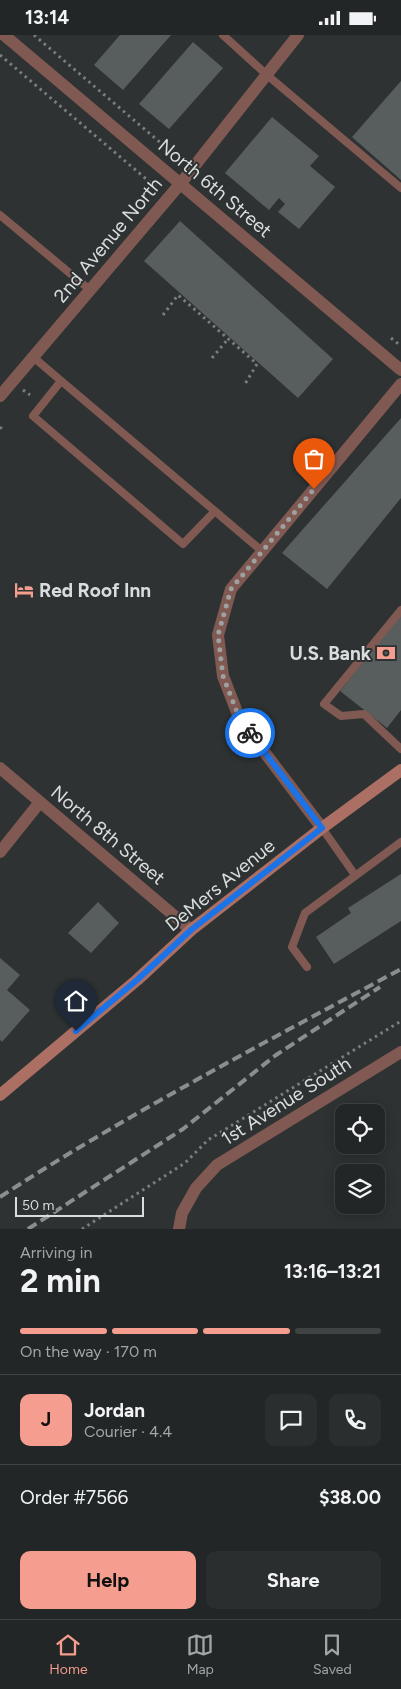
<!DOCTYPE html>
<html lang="en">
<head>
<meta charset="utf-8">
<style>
  :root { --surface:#222626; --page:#2a2e2e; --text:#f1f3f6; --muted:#a2a5a7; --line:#3f4343; --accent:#f59d8e }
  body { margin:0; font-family:Figtree,sans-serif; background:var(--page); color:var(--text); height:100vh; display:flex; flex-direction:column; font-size:19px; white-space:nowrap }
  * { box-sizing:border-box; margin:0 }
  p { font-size:16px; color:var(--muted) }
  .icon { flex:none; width:28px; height:28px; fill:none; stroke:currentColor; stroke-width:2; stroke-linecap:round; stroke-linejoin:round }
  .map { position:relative; height:1194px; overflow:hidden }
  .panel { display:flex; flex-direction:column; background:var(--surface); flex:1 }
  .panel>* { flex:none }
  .fabs { position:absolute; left:335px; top:1069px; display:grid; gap:10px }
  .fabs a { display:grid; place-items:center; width:50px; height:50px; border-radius:10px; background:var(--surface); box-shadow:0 2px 12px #0003,0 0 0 1px var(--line); font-size:25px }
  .scale { position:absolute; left:15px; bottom:12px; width:129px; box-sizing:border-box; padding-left:5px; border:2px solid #dadddd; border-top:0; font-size:14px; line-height:18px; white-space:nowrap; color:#dadddd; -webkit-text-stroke:4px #2e3232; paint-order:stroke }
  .pin { position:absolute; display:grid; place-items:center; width:42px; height:42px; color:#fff; margin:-51px -21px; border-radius:50% 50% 50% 0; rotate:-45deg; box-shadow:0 0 5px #0007 }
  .pin .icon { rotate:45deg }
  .courier { position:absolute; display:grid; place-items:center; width:50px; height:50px; margin:-25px; border:4px solid #1a73e8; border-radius:50%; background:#fff; color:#222; box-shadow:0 1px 6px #0007 }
  .headline em { font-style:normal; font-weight:700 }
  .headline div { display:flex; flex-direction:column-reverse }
  .headline { display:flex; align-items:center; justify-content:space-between; height:85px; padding:0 20px }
  h1 { font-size:32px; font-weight:700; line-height:38px }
  .bar { display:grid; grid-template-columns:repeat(4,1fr); gap:8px 5px; align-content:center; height:60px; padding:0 20px }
  .bar i { height:6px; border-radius:4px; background:var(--line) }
  .bar .on { background:var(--accent) }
  .bar p { grid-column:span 4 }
  .line { display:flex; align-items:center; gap:12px; padding:0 20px; border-top:1px solid var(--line) }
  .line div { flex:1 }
  .round { display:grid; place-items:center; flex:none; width:52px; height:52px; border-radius:10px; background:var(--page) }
  .cta { display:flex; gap:10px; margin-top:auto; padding:10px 20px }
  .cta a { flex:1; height:58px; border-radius:10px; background:var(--accent); color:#111; font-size:20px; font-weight:700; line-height:58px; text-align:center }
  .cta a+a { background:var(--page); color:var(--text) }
  .status { display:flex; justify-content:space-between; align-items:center; height:35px; padding:0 25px; background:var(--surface); direction:ltr }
  .status svg { height:14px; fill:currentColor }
  .tabs { display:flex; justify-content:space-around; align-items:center; height:70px; border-top:1px solid var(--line); background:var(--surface); font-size:14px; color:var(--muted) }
  .tabs a { display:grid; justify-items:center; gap:2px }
  .tabs .on { color:var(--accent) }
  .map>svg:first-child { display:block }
</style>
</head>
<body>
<div class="status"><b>13:14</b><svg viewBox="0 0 49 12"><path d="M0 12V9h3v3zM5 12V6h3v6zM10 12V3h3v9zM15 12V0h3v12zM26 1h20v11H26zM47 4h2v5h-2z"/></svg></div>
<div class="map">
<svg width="401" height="1194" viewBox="0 0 401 1194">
  <rect width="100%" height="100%" fill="#2e3232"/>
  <path fill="#585d5d" d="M120,0H171L123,55L94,30Z
    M193,7L223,33L169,94L139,69Z
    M401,46V145L352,102Z
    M272,82L319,121L310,131L335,152L299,194L278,177L285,169L279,163L269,175L225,138Z
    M180,186L333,324L298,363L144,226Z
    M401,383V463L327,554L282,518Z
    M401,579V675L387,693L340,656Z
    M401,839V886L334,929L316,902L351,878L348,873Z
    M98,867L119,888L91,918L68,898Z
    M0,923L20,940L7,955L30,975L2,1007L0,1005Z"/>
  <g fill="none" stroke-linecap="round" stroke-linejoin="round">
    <path stroke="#7a7e7e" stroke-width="3" stroke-dasharray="2.5 4" stroke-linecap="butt" d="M34,0L182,126
      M0,20L158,154
      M163,280L178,260L257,329L245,349
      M391,303L401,311
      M212,323L228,304
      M23,355L30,360
      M0,392L2,394
      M82,1194L185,1128L208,1105L401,986"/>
    <path stroke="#805952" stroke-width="8" d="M223,0L267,40L401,153
      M0,180L90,255
      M33,322L262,516
      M61,346L33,381L183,509L215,476
      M401,575L324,669L341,681L364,679L401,714
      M322,793L355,840
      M307,932L292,912L305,878L401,807"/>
    <path stroke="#805952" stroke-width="12" d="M4,0L401,335
      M0,361L181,148L298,0
      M0,733L191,895
      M322,793L240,685L223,641L218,600L231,554L401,349
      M0,817L40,767
      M179,1194L182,1178L196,1153L217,1130L401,1017"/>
    <path stroke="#ac6f64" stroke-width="12" d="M0,1060L137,945L191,895L322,793L401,735"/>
    <path stroke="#8a8e8e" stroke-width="4" stroke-dasharray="10 5" stroke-linecap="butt" d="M0,1162C129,1078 266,1007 401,934
      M28,1194L183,1094L276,1020L380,952"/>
  </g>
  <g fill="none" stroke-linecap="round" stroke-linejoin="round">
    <path stroke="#9ea1a1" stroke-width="5" stroke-dasharray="0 9" d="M250,698L240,685L223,641L218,600L231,554L314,454"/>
    <path stroke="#1a73e8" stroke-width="6" d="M76,996L137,945L191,895L322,793L250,698"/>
  </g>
  <defs>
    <g id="hotel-bare" transform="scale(1.5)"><path d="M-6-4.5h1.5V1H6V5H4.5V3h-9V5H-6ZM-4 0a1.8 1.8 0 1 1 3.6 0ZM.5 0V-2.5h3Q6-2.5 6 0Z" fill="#f59d8e" stroke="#2e3232" stroke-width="2.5" paint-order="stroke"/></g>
    <g id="bank-bare" transform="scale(1.5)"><path d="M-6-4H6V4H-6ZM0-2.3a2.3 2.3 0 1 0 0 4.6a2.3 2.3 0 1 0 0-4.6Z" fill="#f59d8e" stroke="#2e3232" stroke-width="2.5" paint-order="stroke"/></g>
  </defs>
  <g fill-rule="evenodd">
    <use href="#hotel-bare" x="24" y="555"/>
    <use href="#bank-bare" x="386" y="618"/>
  </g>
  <g text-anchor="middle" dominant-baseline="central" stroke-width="4" stroke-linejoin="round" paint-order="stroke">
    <g font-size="19" fill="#dadddd" stroke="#2e3232">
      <text transform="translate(215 153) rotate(40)">North 6th Street</text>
      <text transform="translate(108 205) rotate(-50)">2nd Avenue North</text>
      <text transform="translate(108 800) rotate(40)">North 8th Street</text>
      <text transform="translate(220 850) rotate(-39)">DeMers Avenue</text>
      <text transform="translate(286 1066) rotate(-32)">1st Avenue South</text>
    </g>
    <g font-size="19" font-weight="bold" fill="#dadddd" stroke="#2e3232" text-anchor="start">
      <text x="39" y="555">Red Roof Inn</text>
      <text x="371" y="618" text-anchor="end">U.S. Bank</text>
    </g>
  </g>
</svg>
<div class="fabs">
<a><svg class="icon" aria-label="locate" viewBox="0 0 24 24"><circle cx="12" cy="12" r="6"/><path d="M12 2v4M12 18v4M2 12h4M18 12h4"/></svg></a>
<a><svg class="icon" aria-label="layers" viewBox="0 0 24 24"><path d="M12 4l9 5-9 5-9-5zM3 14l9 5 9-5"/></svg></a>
</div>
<div class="scale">50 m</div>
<div class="pin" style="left:314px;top:454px;background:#ea580c"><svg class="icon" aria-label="bag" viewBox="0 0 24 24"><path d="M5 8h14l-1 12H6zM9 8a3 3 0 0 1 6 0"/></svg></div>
<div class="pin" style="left:76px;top:996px;background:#1f2937"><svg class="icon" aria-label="home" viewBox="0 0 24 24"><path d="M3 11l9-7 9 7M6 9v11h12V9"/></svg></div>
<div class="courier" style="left:250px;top:698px"><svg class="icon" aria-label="bike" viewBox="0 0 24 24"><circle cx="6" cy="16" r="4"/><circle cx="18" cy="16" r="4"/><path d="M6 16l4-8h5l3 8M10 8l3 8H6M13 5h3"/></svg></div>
</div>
<section class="panel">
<div class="headline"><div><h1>2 min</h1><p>Arriving in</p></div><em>13:16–13:21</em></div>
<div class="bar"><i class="on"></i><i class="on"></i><i class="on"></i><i></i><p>On the way · 170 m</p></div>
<div class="line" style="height:90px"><b class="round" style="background:var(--accent);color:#111">J</b><div><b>Jordan</b><p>Courier · 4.4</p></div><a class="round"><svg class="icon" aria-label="chat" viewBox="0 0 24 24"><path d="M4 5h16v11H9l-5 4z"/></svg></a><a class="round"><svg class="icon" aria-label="phone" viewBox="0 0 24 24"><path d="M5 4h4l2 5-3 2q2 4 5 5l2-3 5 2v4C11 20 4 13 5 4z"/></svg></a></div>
<div class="line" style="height:65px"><div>Order #7566</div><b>$38.00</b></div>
<div class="cta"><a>Help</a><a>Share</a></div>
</section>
<nav class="tabs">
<a class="on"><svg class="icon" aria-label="home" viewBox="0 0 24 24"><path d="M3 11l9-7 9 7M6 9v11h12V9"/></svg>Home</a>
<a><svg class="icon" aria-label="map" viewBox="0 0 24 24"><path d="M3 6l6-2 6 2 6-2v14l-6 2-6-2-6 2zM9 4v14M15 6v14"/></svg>Map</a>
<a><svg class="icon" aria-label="saved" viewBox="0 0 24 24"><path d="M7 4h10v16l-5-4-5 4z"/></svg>Saved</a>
</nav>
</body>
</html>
